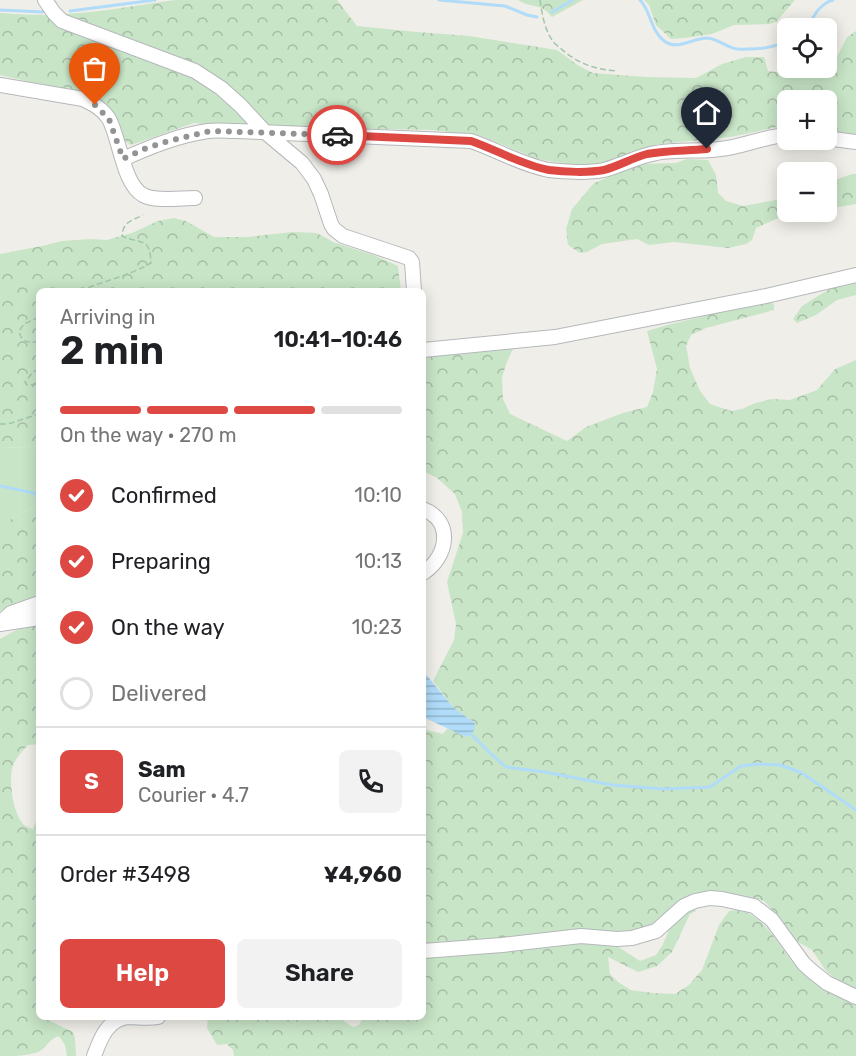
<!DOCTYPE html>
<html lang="en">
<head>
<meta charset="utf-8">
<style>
  :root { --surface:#fff; --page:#f2f2f2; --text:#202124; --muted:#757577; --line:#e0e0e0; --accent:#dd4842 }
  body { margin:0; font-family:Rubik,sans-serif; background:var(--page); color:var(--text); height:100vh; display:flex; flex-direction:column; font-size:22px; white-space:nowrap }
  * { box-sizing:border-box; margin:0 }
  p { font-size:20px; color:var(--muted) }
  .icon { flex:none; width:33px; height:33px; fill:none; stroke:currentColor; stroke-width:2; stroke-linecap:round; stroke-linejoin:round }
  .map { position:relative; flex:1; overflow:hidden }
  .side { position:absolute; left:36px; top:288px; width:390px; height:732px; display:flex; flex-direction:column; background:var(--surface); border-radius:9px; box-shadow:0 3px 15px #0003 }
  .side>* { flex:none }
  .controls { position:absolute; left:777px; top:18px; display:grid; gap:12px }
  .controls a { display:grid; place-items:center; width:60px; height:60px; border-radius:9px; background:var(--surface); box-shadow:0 3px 15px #0003; font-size:30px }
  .pin { position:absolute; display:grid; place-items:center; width:51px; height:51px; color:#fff; margin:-62px -26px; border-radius:50% 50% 50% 0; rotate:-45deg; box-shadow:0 0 6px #0007 }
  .pin .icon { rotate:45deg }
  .courier { position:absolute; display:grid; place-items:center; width:60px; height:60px; margin:-30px; border:4px solid #dd4842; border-radius:50%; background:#fff; color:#222; box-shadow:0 2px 8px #0007 }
  .head em { font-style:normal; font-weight:600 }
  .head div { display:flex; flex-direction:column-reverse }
  .head { display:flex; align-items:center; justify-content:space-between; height:102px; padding:0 24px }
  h1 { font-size:39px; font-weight:600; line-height:45px }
  .bar { display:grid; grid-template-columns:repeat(4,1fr); gap:9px 6px; align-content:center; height:72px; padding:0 24px }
  .bar i { height:8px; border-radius:4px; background:var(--line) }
  .bar .on { background:var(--accent) }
  .bar p { grid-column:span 4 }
  .line { display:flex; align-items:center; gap:15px; padding:0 24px; border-top:2px solid var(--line) }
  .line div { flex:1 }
  .round { display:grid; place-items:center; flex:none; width:63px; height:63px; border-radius:9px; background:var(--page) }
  ol { padding:0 24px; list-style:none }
  li { display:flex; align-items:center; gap:18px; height:66px }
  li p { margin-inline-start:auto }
  li .icon { padding:6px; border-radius:50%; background:var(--accent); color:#fff; stroke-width:4 }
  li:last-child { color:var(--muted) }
  li i { width:33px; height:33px; border:3px solid var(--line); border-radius:50% }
  .action { display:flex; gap:12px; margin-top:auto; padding:12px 24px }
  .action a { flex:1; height:69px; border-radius:9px; background:var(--accent); color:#fff; font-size:24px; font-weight:600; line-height:69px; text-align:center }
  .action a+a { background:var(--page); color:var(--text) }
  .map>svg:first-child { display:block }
</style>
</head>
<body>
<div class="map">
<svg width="856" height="1056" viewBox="0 0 856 1056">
  <defs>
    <pattern id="forest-crowns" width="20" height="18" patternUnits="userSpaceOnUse" patternTransform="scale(1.5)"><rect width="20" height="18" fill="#c8e5c7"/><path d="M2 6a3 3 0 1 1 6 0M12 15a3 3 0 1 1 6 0" fill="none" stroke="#a6bda5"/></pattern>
    <pattern id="water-rules" width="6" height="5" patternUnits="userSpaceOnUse" patternTransform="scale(1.5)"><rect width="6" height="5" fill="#b0dcf9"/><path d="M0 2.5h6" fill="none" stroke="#92b6cd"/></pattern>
  </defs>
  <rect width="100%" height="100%" fill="#f0eee8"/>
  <path fill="#c8e5c7" d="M27,447L39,450V502L36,506L0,525V448Z"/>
  <path fill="url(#forest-crowns)" d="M175,0H337L357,26L417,32L469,36L557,50L579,66L593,73L645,77L696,78L722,64L746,57H764L768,71L785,73L832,66L847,37L856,31V136L827,131L826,100H788L787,125L731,137L659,144L602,165L578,166L538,159L481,136L432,130L224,126L194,123L131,145L123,140L106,106L90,92L57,88L0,75V13C15,14 31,15 46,15C90,14 133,6 175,0Z
    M518,0H583L552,17C541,2 532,9 518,0Z
    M644,0H795L776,22L770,24L734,25L712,34L685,38L671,39L656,25L649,5Z
    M687,159L708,160L716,175L718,193L726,201L743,206L787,198L788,212H806L787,214L756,228L752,240L746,244L728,248L674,242L649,245L637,239L602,244L587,252L580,253L568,245L566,229L572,209L594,183L643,164L676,163Z
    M852,174H856V204L827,209V183Z
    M174,218L186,221L214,237H248L292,232L317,233L333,242L376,256L398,266L401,291H39V450L27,447L0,448V254L42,246L62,241L90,239L107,240L132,233L158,221Z
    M856,280V295L837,300L816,315L797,323L793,319L802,306L818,296L844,281Z
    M770,300L774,305V310L706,328L691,335L686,346L687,351L690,368L700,391L710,404L731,411L742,409L755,403L772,399L790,400L817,390L835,369L856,360V989L837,980L826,971L812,950L798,942L783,922L764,901L751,897L735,896L721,894L657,923L631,932L596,933L576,930L524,935L492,943L423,946V729L443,734L448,728L466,737L475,723L454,708L433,681L454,640L456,624L447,582L463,533L462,512L455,494L437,478L423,471V357L514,347L507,362L502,377L503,399L510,414L567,441L586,427L623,413L647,407L653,392L657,369L647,331L667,325Z
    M39,502V595L13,604L0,611V525L36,506Z
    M33,625H39V744L28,745C21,752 14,760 12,769C9,784 13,814 24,825C27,827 30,828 33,829L39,813V1017H45L48,1020L73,1032L75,1038L76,1056H67L65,1045L59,1036C49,1039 48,1046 40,1051C29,1056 13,1056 0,1056V639L16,630Z
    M693,907L696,911L690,914L672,952L657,966L638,972L608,957L610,974L618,982L631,990L653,993L675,994L689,985L702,970L719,925L729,911C765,905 780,955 804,974C819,987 838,996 856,1005V1056H234L233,1050L227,1044L217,1045L207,1028L208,1017H338L353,1027L359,1025L363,1017H423V957L513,951L593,941L617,946L640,961L656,955L662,946L671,926Z"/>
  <path fill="url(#water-rules)" d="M423,671L454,708L475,723C475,730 473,734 466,737L423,717Z"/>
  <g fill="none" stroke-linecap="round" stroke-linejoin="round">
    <path stroke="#b0dcf9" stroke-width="3" d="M439,0L505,6L527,15L537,17
      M640,0C651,11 650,29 663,40C677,52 691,38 707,38C718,39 723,45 733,48C737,50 742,49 747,49C763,49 772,47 788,42
      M0,10L43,12
      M70,11L155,0
      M552,12L573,0
      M807,28C814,16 819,4 833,0
      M0,486L34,493L39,497
      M470,733L489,752L506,767L545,772L612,785L664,789L710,787L741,766L758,764L780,765L802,773L856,810"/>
    <g stroke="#b5b8bb" stroke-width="16">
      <path id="minor" d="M45,0L54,13L62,21L195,71L221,88L241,106L265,132L302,163L314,179L321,194L331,224L334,229L343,236L409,258L412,262L414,291
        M0,85L83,99C93,104 103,109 109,119C120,139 123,184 143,195C155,202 181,198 195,198
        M826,138L856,142
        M123,159C150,147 179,135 208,131C217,130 227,131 236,131L471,141C497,150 522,165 549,170C564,172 589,173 604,170C622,165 638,156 656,153C677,149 699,152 720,149C743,147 764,136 788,135
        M423,350L555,337L766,296L856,275
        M423,509C454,521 448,557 423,573
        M0,623L11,613L39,603
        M0,624L39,618
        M423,951L502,945L581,936L617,939L632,938L656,931L684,906L695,901L710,898L722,899L754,906L772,920L804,964L813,972L827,983L856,997
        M94,1056C100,1040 107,1019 128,1017C138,1017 148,1019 158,1017"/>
    </g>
    <path stroke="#a0c6aa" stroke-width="1.5" stroke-dasharray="6 3" stroke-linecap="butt" d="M540,0C542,13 544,28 552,40C555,45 562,49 566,53C582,65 598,70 618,71
      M80,291C103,281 129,276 151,263C150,236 141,245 122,236C123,222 131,221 143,215
      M39,317L24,324L19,331C21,342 29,344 39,341
      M39,369L33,372L25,382L27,385L39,384
      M0,424H8L39,414"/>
    <use href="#minor" stroke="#fff" stroke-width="14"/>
  </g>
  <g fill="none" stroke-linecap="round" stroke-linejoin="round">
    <path stroke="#929494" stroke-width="6" stroke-dasharray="0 10.8" d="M95,105L109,119L123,159L144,149L165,142L210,131L337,135"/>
    <path stroke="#dd4842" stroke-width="8" d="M337,135L471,141C497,150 522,165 549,170C564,172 589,173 604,170C619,166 632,158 647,154C667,150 687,151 707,149"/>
  </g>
</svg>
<div class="controls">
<a><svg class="icon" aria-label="locate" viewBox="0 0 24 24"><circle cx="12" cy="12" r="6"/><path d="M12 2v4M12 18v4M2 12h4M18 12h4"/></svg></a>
<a>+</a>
<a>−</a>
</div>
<div class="pin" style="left:95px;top:105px;background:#ea580c"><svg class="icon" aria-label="bag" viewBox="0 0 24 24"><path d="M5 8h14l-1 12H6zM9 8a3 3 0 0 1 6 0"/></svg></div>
<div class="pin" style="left:707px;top:149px;background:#1f2937"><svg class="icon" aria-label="home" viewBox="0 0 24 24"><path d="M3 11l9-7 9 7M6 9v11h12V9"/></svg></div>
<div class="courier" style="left:337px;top:135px"><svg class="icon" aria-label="car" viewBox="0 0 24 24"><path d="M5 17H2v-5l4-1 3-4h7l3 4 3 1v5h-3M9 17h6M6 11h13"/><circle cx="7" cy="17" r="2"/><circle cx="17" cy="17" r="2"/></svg></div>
<section class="side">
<div class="head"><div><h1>2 min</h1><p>Arriving in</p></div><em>10:41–10:46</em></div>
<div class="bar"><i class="on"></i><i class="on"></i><i class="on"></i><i></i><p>On the way · 270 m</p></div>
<ol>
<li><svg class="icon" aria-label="check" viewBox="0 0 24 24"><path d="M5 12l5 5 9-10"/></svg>Confirmed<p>10:10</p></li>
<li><svg class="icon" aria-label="check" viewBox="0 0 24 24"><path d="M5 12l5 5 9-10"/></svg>Preparing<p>10:13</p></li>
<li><svg class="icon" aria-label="check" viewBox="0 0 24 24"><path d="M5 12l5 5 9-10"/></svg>On the way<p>10:23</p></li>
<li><i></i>Delivered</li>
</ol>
<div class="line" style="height:108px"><b class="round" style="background:var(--accent);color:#fff">S</b><div><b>Sam</b><p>Courier · 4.7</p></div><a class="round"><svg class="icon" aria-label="phone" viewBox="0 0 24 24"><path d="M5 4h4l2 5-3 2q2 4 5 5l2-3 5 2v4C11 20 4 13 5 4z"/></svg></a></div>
<div class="line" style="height:78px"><div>Order #3498</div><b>¥4,960</b></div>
<div class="action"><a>Help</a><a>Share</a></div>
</section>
</div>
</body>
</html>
